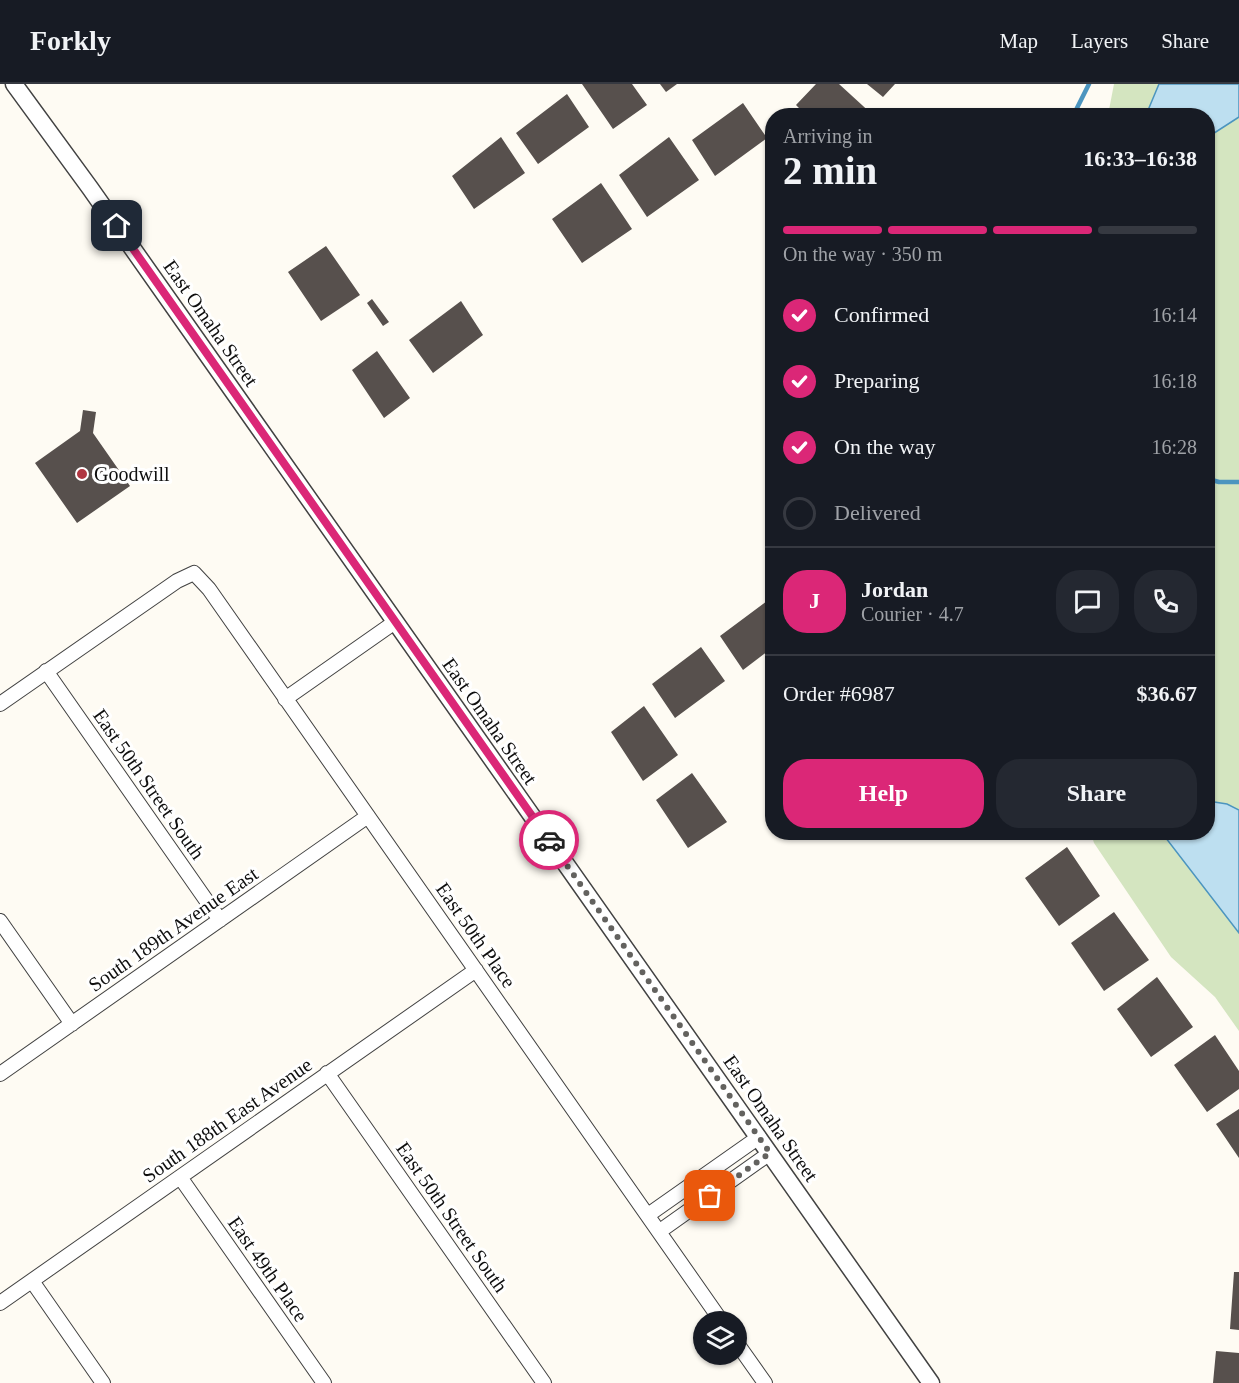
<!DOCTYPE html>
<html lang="en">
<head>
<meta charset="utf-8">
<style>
  :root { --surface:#171b24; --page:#242831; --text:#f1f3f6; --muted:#9ea1a6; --line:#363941; --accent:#db2777 }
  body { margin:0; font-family:"Times New Roman",serif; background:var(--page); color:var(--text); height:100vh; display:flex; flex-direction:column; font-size:22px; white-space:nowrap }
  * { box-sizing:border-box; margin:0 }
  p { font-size:20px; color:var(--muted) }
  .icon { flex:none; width:33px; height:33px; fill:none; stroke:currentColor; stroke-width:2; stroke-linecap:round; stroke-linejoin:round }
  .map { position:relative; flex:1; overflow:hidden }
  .drawer { position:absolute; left:765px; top:24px; width:450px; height:732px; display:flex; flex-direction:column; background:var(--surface); border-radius:24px; box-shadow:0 2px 4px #0004 }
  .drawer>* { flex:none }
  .tools { position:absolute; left:693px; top:1227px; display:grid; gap:12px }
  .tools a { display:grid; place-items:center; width:54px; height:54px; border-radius:50%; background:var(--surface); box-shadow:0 2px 4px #0004; font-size:30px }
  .pin { position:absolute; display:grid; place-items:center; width:51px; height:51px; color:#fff; margin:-26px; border-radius:12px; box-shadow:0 3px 9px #0006 }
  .courier { position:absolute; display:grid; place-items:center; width:60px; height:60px; margin:-30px; border:4px solid #db2777; border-radius:50%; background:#fff; color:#222; box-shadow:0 2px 8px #0007 }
  .headline em { font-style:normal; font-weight:600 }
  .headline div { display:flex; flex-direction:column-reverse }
  .headline { display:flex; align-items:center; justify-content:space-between; height:102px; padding:0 18px }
  h1 { font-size:39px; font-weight:600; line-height:45px }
  .bar { display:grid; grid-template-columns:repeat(4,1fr); gap:9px 6px; align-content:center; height:72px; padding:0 18px }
  .bar i { height:8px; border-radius:4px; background:var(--line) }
  .bar .selected { background:var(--accent) }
  .bar p { grid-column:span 4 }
  .line { display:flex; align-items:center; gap:15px; padding:0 18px; border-top:2px solid var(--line) }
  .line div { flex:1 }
  .round { display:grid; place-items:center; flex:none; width:63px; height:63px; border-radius:24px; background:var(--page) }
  ol { padding:0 18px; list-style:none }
  li { display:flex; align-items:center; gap:18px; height:66px }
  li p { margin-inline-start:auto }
  li .icon { padding:6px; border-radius:50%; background:var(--accent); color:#fff; stroke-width:4 }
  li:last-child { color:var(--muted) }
  li i { width:33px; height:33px; border:3px solid var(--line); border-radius:50% }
  .button { display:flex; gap:12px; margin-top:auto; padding:12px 18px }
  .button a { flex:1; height:69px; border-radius:24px; background:var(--accent); color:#fff; font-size:24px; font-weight:600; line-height:69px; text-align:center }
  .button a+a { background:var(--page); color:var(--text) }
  header { display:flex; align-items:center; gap:36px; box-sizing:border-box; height:84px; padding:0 30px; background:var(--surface); border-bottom:2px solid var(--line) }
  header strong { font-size:28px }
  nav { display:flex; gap:33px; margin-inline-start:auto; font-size:21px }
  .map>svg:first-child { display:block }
</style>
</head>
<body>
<header>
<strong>Forkly</strong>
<nav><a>Map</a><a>Layers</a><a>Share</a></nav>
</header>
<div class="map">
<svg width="1239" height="1299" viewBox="0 0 1239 1299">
  <rect width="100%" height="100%" fill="#fefbf3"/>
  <path fill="#d4e5c0" d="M1114,0H1239V947L1215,913L1171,873L1094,759L1091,749L1208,748V32L1108,31Z"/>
  <path fill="#bddff0" stroke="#4c95bf" stroke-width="1.5" d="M1159,0H1239V33L1208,53V32L1146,31Z
    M1208,717L1227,720L1239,726V849L1162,749L1208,748Z"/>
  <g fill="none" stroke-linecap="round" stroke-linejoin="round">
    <path stroke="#4c95bf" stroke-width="4.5" d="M1073,32L1089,0
      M1208,395L1219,398H1239"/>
  </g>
  <path fill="#57504d" d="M582,0H632L647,21L613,45Z
    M660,0H677L666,8Z
    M816,0H839L874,32H807L796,21Z
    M867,0H895L883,13Z
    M567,10L589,43L538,80L516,49Z
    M743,19L767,54L715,92L692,56Z
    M501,53L525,89L474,125L452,92Z
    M669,53L699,96L647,133L619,91Z
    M601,99L632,145L582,179L552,135Z
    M326,162L360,211L321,237L288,188Z
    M372,215L389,238L383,242L367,219Z
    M461,217L483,251L433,289L409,256Z
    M377,267L410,314L384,334L352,286Z
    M83,326L96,328L93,349L130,402L77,439L35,379L80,347Z
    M767,517L772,525V564L743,586L720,552Z
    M701,563L725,597L675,634L652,600Z
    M644,622L678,671L643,697L611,648Z
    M692,689L727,738L688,764L656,716Z
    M1067,763L1100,812L1059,842L1025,794Z
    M1114,828L1149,876L1104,907L1071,859Z
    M1157,893L1193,943L1151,973L1117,925Z
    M1215,951L1239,987V1005L1207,1028L1174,981Z
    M1239,1025V1074L1216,1040Z
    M1234,1188H1239V1246L1230,1245Z
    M1216,1267L1239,1269V1299H1213Z"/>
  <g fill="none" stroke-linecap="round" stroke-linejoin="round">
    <g stroke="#424242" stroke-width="16">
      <path id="minor" d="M46,587L220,836
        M285,615L395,538
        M0,620L177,497L194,489L209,505L722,1238
        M0,837L72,940
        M327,989L544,1299
        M0,990L368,732
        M180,1093L324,1299
        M648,1131L759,1053
        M660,1147L770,1069
        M32,1197L103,1299
        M0,1219L476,886
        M736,1258L765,1299"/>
    </g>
    <g stroke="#424242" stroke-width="19">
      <path id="tertiary" d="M14,0L90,104L931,1299"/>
    </g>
    <use href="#minor" stroke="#fff" stroke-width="14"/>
    <use href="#tertiary" stroke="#fff" stroke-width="16"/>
  </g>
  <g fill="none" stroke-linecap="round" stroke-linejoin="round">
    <path stroke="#63625f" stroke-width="6" stroke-dasharray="0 10.8" d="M549,756L770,1069L710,1112"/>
    <path stroke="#db2777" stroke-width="8" d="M117,142L549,756"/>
  </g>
  <circle fill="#b03641" stroke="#fff" stroke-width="2" cx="82" cy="390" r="6"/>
  <g text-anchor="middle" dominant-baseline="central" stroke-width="6" stroke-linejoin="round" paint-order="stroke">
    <g font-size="20" fill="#0f0f0f" stroke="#fff">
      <text transform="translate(211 239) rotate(55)">East Omaha Street</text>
      <text transform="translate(490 637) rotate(55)">East Omaha Street</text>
      <text transform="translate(149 700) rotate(55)">East 50th Street South</text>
      <text transform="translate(173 845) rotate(-35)">South 189th Avenue East</text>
      <text transform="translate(476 851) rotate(55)">East 50th Place</text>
      <text transform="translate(771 1034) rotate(55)">East Omaha Street</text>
      <text transform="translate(227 1036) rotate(-35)">South 188th East Avenue</text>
      <text transform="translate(452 1133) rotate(55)">East 50th Street South</text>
      <text transform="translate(268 1185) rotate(55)">East 49th Place</text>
    </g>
    <g font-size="20" fill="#0f0f0f" stroke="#fff" text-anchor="start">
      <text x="94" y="390">Goodwill</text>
    </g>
  </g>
</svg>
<div class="tools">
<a><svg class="icon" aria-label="layers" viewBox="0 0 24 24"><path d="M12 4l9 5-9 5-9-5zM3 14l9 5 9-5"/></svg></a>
</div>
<div class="pin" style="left:710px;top:1112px;background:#ea580c"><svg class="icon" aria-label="bag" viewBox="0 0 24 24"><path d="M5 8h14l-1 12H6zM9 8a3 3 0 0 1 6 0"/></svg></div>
<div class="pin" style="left:117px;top:142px;background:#1f2937"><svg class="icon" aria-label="home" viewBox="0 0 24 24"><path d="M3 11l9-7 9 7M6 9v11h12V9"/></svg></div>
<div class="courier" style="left:549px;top:756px"><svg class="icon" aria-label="car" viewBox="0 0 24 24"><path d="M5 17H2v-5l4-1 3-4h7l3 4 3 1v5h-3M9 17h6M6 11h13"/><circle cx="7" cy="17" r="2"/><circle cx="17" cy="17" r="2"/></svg></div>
<section class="drawer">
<div class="headline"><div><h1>2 min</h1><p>Arriving in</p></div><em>16:33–16:38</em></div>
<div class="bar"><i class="selected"></i><i class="selected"></i><i class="selected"></i><i></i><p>On the way · 350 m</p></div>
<ol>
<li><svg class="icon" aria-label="check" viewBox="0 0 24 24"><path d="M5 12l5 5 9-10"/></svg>Confirmed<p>16:14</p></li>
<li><svg class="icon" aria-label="check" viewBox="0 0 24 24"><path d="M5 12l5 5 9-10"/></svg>Preparing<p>16:18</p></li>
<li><svg class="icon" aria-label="check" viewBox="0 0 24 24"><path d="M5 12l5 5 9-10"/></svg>On the way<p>16:28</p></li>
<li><i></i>Delivered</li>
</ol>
<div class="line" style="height:108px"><b class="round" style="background:var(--accent);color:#fff">J</b><div><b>Jordan</b><p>Courier · 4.7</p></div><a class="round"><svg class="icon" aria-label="chat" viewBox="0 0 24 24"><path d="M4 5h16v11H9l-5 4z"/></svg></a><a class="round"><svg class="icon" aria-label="phone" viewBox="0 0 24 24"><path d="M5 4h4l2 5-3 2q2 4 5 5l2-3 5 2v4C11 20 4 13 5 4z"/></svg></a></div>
<div class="line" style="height:78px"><div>Order #6987</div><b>$36.67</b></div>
<div class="button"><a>Help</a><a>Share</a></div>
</section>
</div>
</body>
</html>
